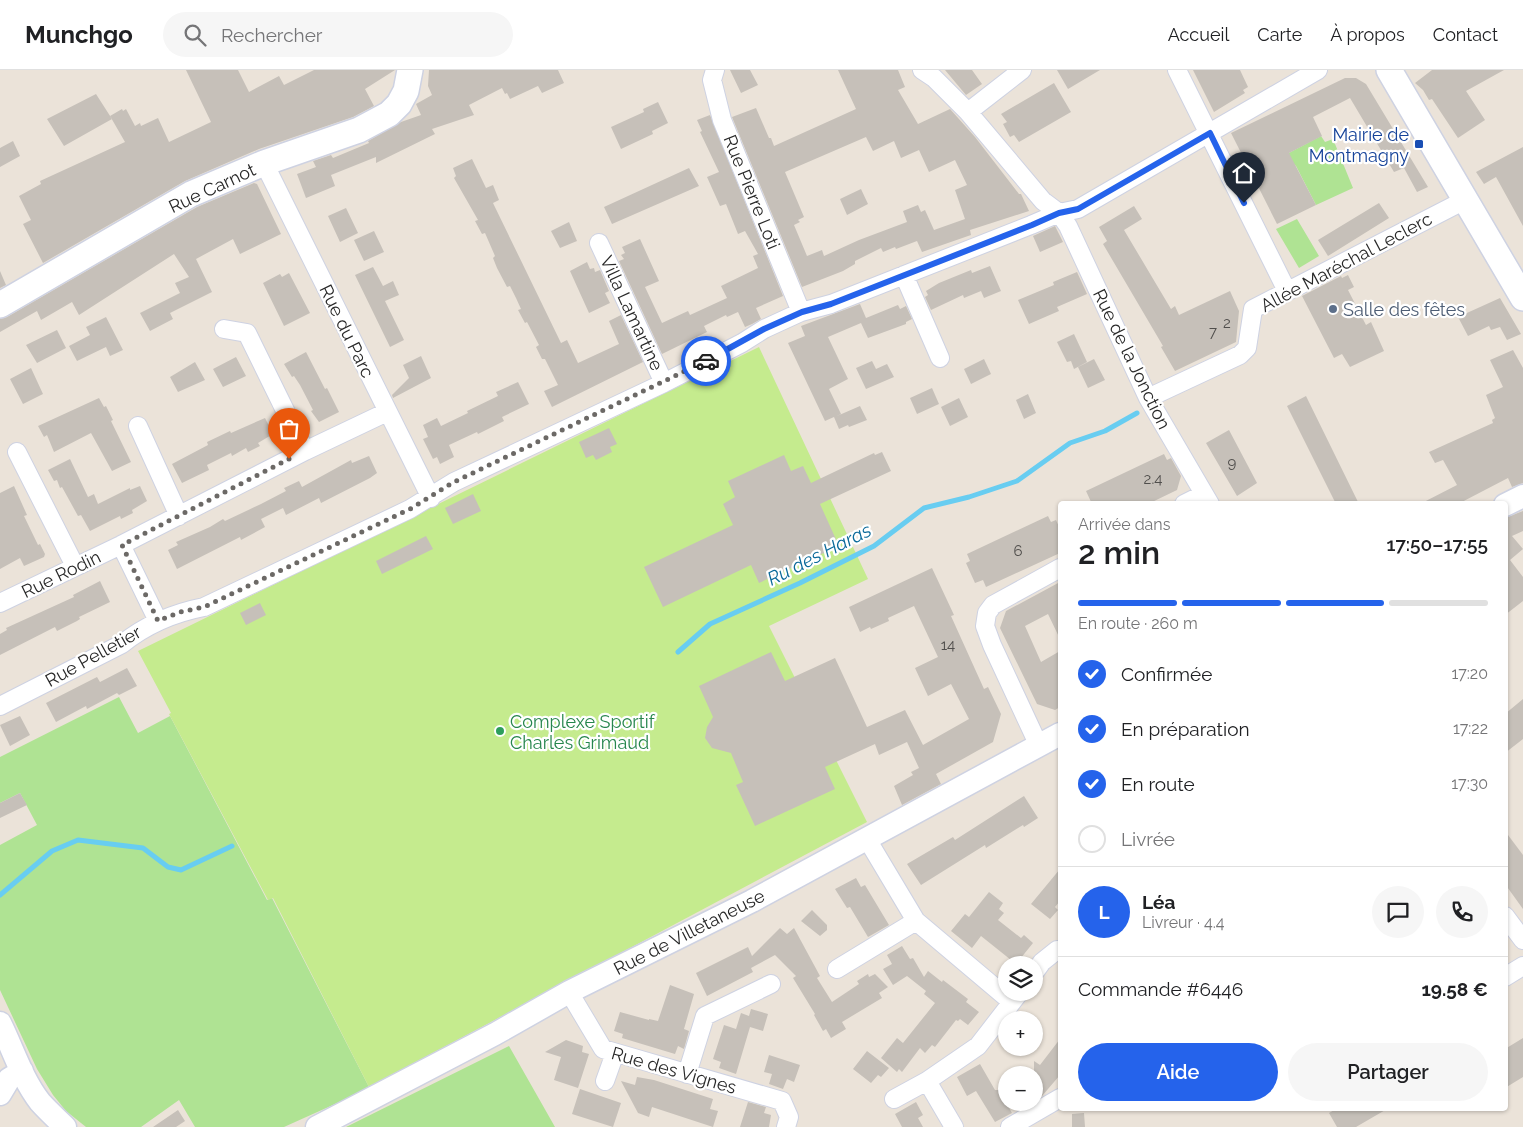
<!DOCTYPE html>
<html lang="fr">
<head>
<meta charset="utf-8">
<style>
  :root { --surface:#fff; --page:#f6f6f6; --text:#202124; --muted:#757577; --line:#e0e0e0; --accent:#2563eb }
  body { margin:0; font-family:Raleway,sans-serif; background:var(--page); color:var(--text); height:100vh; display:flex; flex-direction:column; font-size:19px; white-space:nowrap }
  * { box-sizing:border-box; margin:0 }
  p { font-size:16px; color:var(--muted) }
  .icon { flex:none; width:28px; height:28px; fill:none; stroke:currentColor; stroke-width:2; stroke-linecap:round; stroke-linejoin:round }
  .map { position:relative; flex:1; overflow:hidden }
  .details { position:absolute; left:1058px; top:431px; width:450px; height:610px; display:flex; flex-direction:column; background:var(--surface); border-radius:5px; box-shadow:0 1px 4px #0004 }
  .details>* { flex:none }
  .buttons { position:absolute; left:998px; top:886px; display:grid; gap:10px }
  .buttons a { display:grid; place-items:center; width:45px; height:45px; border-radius:50%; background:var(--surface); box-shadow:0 1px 4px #0004; font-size:25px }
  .pin { position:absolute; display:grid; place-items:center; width:42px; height:42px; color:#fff; margin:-51px -21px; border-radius:50% 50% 50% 0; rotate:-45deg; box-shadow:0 0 5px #0007 }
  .pin .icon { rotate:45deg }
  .courier { position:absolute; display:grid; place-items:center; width:50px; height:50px; margin:-25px; border:4px solid #2563eb; border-radius:50%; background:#fff; color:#222; box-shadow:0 1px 6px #0007 }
  .summary em { font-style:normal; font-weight:600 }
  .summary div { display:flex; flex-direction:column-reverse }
  .summary { display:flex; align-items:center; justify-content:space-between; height:85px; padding:0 20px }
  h1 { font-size:32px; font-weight:600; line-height:38px }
  .bar { display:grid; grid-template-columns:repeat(4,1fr); gap:8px 5px; align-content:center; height:60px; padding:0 20px }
  .bar i { height:6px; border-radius:4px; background:var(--line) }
  .bar .current { background:var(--accent) }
  .bar p { grid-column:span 4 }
  .line { display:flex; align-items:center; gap:12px; padding:0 20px; border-top:1px solid var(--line) }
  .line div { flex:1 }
  .round { display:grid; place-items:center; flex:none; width:52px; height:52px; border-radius:26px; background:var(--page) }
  ol { padding:0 20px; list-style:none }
  li { display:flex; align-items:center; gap:15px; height:55px }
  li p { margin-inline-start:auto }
  li .icon { padding:5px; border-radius:50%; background:var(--accent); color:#fff; stroke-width:4 }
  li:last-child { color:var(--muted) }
  li i { width:28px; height:28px; border:2px solid var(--line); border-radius:50% }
  .cta { display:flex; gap:10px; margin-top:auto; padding:10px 20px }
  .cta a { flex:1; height:58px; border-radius:30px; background:var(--accent); color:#fff; font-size:20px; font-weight:600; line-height:58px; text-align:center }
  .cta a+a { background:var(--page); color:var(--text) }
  header { display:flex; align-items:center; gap:30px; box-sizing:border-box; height:70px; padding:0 25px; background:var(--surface); border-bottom:1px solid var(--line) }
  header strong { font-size:24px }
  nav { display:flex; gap:28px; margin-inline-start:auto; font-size:18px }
  .search { width:350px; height:45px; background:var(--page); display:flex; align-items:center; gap:12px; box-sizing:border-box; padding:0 18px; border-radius:28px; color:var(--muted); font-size:19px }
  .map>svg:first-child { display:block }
</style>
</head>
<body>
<header>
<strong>Munchgo</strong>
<div class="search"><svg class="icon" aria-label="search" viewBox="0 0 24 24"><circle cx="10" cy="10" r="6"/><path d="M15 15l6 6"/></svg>Rechercher</div>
<nav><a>Accueil</a><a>Carte</a><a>À propos</a><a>Contact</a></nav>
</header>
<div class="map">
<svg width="1523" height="1057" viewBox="0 0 1523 1057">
  <rect width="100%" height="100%" fill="#ebe3d9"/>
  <path fill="#afe393" d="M1321,66L1325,72L1333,69L1353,118L1316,135L1296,96L1285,85Z
    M1297,149L1319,186L1299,198L1276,159Z
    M119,627L138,663L170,646L267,830L272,828L369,1017L344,1030L284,1057H195L179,1030L141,1057H86L66,1041L53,1025L37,999L0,920V775L37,755L20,723L0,733V687Z
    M509,976L555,1057H346Z"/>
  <path fill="#c5eb8e" d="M759,277L868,509L769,556L867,752L369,1017L273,828L268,830L169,644L171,643L138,581Z"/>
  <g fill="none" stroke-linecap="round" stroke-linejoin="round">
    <path stroke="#68cdf1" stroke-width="5" d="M678,582L710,554L800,513L874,476L924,438L969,427L1017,411L1070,373L1105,361L1137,343
      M0,825L52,781L78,770L143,778L168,797L181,800L232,776"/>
  </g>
  <path fill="#c6c0b9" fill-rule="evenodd" d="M186,0H238L249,22L279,6L284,15L314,0H395L365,19L374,36L353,47L259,79L185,111L43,193L23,154L31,150L19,126L41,114L40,111L125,72L110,46L122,39L123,41L126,39L135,56L140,53L141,56L158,48L169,72L211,52Z
    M429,0H558L564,13L542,23L538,16L510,29L507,23L505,24L502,18L469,35L474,45L432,59L435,64L376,93V87L331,105L335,116L306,128L297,104L316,97L313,91L331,85L333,88L369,73L368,71L401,52L421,45L416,34L432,25L428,16Z
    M730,0H750L758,15L741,23Z
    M838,0H898L905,17L898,20L918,54L950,39L975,67L1019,124H1021L1029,141L970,160L971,165L922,182L917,171L896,179L895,177L883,182L881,178L855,191V194L843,201L802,217L732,47L756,38L769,68H771L774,76L856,39ZM866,67L873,81L894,71L901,88L919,80L929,102L955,90L967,115L955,120L965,149L934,160L925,140L921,142L918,135L903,141L907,152L859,170L824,186L822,180L807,186L794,155L800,152L798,150L804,147L785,102Z
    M945,0H972L982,14L966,25Z
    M1057,0H1100L1068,19Z
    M1193,0H1240L1248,17L1243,20L1245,23L1214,42Z
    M1432,0H1504L1466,21L1485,50L1458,68L1432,29L1429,30L1423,20L1415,13Z
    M1345,8H1356L1366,14L1428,117L1417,122L1404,98L1394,102L1350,28L1313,47L1322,66L1289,83L1316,135L1277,154L1231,63Z
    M1054,13L1071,42L1019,72L1014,65L1010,67L1003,54L1007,52L1001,44Z
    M96,24L112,49L64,76L47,49Z
    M658,32L668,53L652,61L653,64L621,79L611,57L644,42L643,39Z
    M710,45L783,226L756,238L761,249L752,254L745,257L738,242L727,247L726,245L704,256L707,262L662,284L619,191L624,189L621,185L625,183L622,177L640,169L659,211L645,217L662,253L688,241L690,245L727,228L721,216L758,198L753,186L758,184L745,161L738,164L726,134L720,136L707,107L719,102L700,62L702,61L697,50Z
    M13,71L20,86L0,97V78Z
    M1523,77V156L1496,107L1484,114L1476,102Z
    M472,89L486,118L493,115L499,130L493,133L561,273L567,270L578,293L619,274L609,251L621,245L643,292L552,337L544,321L558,315L545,289H542L536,277L539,275L527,252L525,253L518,240L521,239L516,228L510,216L507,217L497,198L493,188L495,186L485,163L482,164L475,151L478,150L454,108L456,106L453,98Z
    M689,98L699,116L612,154L604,137Z
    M254,113L257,114L281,164L240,184L233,169L196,189L212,222L170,243L173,249L150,261L140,243L180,223L175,213L189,207L174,184L79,245L72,232L41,250L37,241L0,262V249L7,247L197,137Z
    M861,119L868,134L847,145L840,129Z
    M1379,133L1389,148L1328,186L1318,170Z
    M1134,136L1142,149L1124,160L1171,239L1175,236L1179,245L1230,221L1239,241L1236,272L1175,301L1161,277L1163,276L1103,174L1107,171L1099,157Z
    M346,138L358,163L340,172L328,146Z
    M569,152L577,171L560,178L551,161Z
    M1055,156L1063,172L1040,182L1033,166Z
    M374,161L384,182L364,191L354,170Z
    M587,192L590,199L594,198L595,202L600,200L609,221L605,223L610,233L589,243L570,201Z
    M990,196L1001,221L984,228L981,221L964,228L963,225L931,240L925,227L928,225L926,221L939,213L971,200L972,203Z
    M373,197L383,216L393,211L399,225L385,231L404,270L390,277L355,205Z
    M0,201L6,215L0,218Z
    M1077,202L1087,224L1057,237L1059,241L1029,254L1018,230L1054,215L1053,212Z
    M289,203L310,243L284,256L263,213L280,204L282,207Z
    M1348,205L1354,217L1348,220L1366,255L1371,252L1384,281L1350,297L1342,284L1334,288L1302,226L1341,206L1342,208Z
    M1500,228L1521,264L1507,270L1500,257L1491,260L1489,256L1468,266L1458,247Z
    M860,234L866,248L898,235L900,239L906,236L912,249L906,252V254L868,268L861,253L828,267L848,309L829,319L841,344L837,346L860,336L867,350L849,357L848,355L839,359L834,347L825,351L788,273L805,266L801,256Z
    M106,247L123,280L110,286L106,277L77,291L69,276L90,265L86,257Z
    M57,260L66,278L37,293L26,275Z
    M1074,264L1087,292L1074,299L1071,291L1067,292L1057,272Z
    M1513,280L1523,298V413L1512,417L1508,408L1458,434H1420L1457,415L1443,390L1435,393L1429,382L1493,353L1492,350L1495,348L1486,325L1503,317L1490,290Z
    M306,282L325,319L327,318L339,342L319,352L311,341L313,340L300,315L294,306L292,307L284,294Z
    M421,286L431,308L393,328L392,325L409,308L403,295Z
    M236,287L246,306L223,317L213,299Z
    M984,289L991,304L971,314L964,299Z
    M1094,289L1105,310L1088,318L1078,297Z
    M872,291L876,299L887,294L894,307L866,319L856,298Z
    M195,292L205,310L178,322L170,307Z
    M31,298L43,324L23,334L10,309Z
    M518,312L529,334L502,347L504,351L478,364L477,362L449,375L454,387L440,394L437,387L433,389L423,369L428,367L423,355L437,348L441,356L468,343L467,341L498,326L496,322Z
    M932,318L939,334L917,344L910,328Z
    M1028,324L1036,343L1024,349L1016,330Z
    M1306,326L1359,434H1336L1287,336Z
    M99,328L104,337L106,336L113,350L111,351L131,392L112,401L91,363L54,382L47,365L44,367L38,356Z
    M959,328L968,347L950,356L941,337Z
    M265,348L273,364L258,373L260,376L248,382L246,378L232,386L231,383L207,395L209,400L182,413L172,394L208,375L207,372L230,361L231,363Z
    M609,358L617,374L610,377L612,382L596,390L593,385L586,388L579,372Z
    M1229,360L1257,413L1237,426L1206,373Z
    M882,382L891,401L820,434L839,476L759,513L751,495L663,537L644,497L733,455L723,434L735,427L728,411L784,385L791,401L803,396L811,413L874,383L875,385Z
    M1164,384L1167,390L1171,388L1181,406L1177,420L1148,434H1092L1086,421Z
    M369,386L377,403L370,408L321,433L319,428L286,445L283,438L261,449L265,457L241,470L240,467L177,499L168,480L178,475L176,472L210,457L223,449L225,451L261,434L286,421L284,418L299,411L302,417L351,390L352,393Z
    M70,389L88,427L94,424L98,434L130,418V420L140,416L147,431L132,440L133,443L121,449L120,446L90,461L81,445L78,446L62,417L60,418L57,410L54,411L48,400Z
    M14,416L27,445L24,446L38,475L40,474L45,484L44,487L24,496L20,488L0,499V423Z
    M473,424L481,441L453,454L445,438Z
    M1523,441V461L1512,466L1523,479L1510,490L1523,507V531L1505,545V448Z
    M1048,446L1051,452L1056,450L1060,459V483L986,517L983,510L975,513L966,493L970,491L967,484Z
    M426,466L433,479L382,504L376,491Z
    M932,498L954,545L951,546L984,619L988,617L1001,644L993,672L936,704L941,714L902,735L894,716L913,705L911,702L919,698L907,672L879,685L875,674L825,697L835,719L755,756L736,715L743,712L731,683L712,678L705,668L707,657L713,647L699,616L771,582L785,611L835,588L867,657L905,640L923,675L969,649L951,614L928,626L915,598L938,587L914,536L888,548L889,551L871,559L870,557L860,562L849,537Z
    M100,511L110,532L79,547L80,549L77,551L57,561L55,557L0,585V564L7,560L6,558L74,527L73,525Z
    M1060,512V569L1048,544L1025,556L1041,592L1060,581V637L1055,640L1037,634L1000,558L1006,541Z
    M260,533L266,545L246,555L240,543Z
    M127,598L137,616L119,625L117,623L87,639L86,636L56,652L46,633L97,607L100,612Z
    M1523,629V669L1505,683V644Z
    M20,646L30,665L10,676L0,655Z
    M20,723L27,735L0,748V733Z
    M1024,726L1038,748L1024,757L1023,755L986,778L985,775L921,815L907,794L953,767L955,770Z
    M1505,761L1523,785V839L1505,814Z
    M1060,799V831L1055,837L1058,840L1050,849L1031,834Z
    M856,808L861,817L865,815L889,855L868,867L850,837L847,838L835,819Z
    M989,822L1003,833L999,839L1004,843L998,850L1021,868L1024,865L1033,873L1016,894L981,866L972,878L951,861L965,844L969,847Z
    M812,840L827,855V860L820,866L801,851Z
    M780,858L787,864L794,858L820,906L817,908L832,932L859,914L857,911L868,904L869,907L875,904L888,917L879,923L882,928L842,952L846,959L831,968L826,959L823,961L814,945L815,944L793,908L796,906L775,885L751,898L753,902L707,926L696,903L748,877L752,886Z
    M902,876L910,889L913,888L924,907L928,901L942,912L943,910L968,929L966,932L979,942L968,955L960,949L958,951L956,950L935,977L932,975L925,983L920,978L902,1002L899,999L897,1002L881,988L897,968L903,973L935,933L924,924L926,921L907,906L893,915L883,899L892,894L887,885Z
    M670,915L694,924L684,959L689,961L684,979L678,976L675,984L622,968L623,964L614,961L620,942L649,950V949L658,951Z
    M751,939L768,944L763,961L750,957L736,1004L719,998L721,992L713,989L724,955L736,959L741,943L749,946Z
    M1523,968V1007L1505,1018V979Z
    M1060,969V1005L1042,1026L1034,1019V991L1040,995Z
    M566,970L583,976L582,982L589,984L578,1018L554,1010L561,987L545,982Z
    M867,981L889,998L881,1007L878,1005L871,1013L853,999Z
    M769,985L800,995L794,1012L787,1009L783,1019L769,1014L772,1004L764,1002Z
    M980,994L995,1020H999L1012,1043L995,1052L976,1021L967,1026L957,1007Z
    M637,1007L654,1010L713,1029L710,1039L718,1041L713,1057L652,1037L649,1047L638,1043L621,1011L635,1015Z
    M580,1019L621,1033L613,1057L572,1044Z
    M748,1032L766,1037L764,1043L771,1045L769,1057H740Z
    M916,1032L923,1045L918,1048L923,1057H902L895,1044Z
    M1336,1039H1387L1356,1057H1337L1329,1043Z
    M178,1040L185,1051L176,1057H153Z
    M1084,1043L1085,1057H1072V1044Z"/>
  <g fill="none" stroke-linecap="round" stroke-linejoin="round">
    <g stroke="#ced2e2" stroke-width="20">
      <path id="minor" d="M715,0L712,10L722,50L801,242
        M922,0L934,8L968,42L1043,131L1059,143L1068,156L1148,328L1210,434
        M1177,0L1287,221
        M968,42L1022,0
        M264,93L431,428
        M599,173L664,313
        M904,205L940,288
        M224,259L247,263L305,381
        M1148,328L1240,285L1247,278L1253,239L1465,130
        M138,356L179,446
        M17,382L75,496
        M1184,434L1204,424
        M121,475L158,551
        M0,533L121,475L305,381L387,342
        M0,636L122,574C147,554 173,543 204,537L410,439L454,412L664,313L742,273L764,259L801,242L831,234L1031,155L1059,143L1078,139L1318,0
        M1039,676L992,575L985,556L987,543L993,535L1060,498
        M867,769L916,851L1012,932
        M1505,846L1523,870
        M837,899L916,851
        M1034,903L1042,892L1057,880H1060
        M1505,907L1523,896
        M569,922L603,979L782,1031L789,1047L786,1057
        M687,1004L705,946L771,914
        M605,1011L615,983
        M927,1011L954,1057
        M894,1029L927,1011L978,976L1019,923
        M1010,1057L1060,1028"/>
    </g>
    <g stroke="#ced2e2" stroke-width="25">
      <path id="tertiary" d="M1505,435L1523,426
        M0,953C13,979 22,1009 40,1032C48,1041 57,1049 65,1057
        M0,1024L9,1009L22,1001
        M317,1057L495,964L569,922L752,831L1060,664"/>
    </g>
    <g stroke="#ced2e2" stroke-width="28">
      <path id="secondary" d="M1389,0L1523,228
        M0,235L191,124L264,93L359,60L389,44L399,34L406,21L410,0"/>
    </g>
    <use href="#minor" stroke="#fff" stroke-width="18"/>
    <use href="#tertiary" stroke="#fff" stroke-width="22"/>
    <use href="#secondary" stroke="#fff" stroke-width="25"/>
  </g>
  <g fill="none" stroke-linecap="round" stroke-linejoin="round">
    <path stroke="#6c6966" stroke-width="5" stroke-dasharray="0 9" d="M289,389L122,475L158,551L180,542L204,537L410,439L454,412L706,291"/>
    <path stroke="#2563eb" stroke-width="6" d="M706,291L764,259L802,242L831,234L1032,155L1059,143L1078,139L1210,63L1244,133"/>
  </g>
  <rect fill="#1a4fb4" stroke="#fff" stroke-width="2" x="1414" y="69" width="10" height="10" rx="2.5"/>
  <circle fill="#5c6f8a" stroke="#fff" stroke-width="2" cx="1333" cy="239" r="5"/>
  <circle fill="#2e9e5b" stroke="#fff" stroke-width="2" cx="500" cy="661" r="5"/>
  <g text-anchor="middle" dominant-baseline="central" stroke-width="4.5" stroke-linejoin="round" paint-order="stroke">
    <g font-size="15" fill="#504e4c">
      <text x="1227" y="253">2</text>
      <text x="1213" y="262">7</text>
      <text x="1232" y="393">9</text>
      <text x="1153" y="409">2.4</text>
      <text x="1018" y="481">6</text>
      <text x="948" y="575">14</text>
    </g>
    <g font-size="18" fill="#164399" stroke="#fff" text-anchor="end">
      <text x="1409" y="64">Mairie de<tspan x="1409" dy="21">Montmagny</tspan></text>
    </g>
    <g font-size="18" fill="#282828" stroke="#fff">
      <text transform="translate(212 118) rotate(-25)">Rue Carnot</text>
      <text transform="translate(752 122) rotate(68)">Rue Pierre Loti</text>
      <text transform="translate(1346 192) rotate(-28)">Allée Maréchal Leclerc</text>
      <text transform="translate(632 243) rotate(65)">Villa Lamartine</text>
      <text transform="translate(347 261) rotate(64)">Rue du Parc</text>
      <text transform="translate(1132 289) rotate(64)">Rue de la Jonction</text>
      <text transform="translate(61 504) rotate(-26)">Rue Rodin</text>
      <text transform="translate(93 586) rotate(-29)">Rue Pelletier</text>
      <text transform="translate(689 862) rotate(-27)">Rue de Villetaneuse</text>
      <text transform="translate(674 1000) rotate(16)">Rue des Vignes</text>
    </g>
    <g font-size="18" fill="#4e5e75" stroke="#fff" text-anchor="start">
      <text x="1343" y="239">Salle des fêtes</text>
    </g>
    <g font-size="18" fill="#27864d" stroke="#fff" text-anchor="start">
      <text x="510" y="651">Complexe Sportif<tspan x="510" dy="21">Charles Grimaud</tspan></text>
    </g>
    <g font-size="19" font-style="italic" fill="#0a6999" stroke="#fff">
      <text transform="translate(819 484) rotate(-27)">Ru des Haras</text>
    </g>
  </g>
</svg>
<div class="buttons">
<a><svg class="icon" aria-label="layers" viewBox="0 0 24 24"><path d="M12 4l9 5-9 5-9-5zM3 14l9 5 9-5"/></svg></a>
<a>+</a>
<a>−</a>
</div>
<div class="pin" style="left:289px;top:389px;background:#ea580c"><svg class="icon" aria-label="bag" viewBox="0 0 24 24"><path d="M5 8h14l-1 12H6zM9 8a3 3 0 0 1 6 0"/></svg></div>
<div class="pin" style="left:1244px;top:133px;background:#1f2937"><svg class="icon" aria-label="home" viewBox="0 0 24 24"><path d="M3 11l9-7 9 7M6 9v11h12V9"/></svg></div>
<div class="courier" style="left:706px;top:291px"><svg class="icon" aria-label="car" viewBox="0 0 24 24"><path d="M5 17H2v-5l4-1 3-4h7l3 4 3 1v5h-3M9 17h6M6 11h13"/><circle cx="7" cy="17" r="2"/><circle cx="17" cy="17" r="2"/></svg></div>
<section class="details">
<div class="summary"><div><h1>2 min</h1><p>Arrivée dans</p></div><em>17:50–17:55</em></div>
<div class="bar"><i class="current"></i><i class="current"></i><i class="current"></i><i></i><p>En route · 260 m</p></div>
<ol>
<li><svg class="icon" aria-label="check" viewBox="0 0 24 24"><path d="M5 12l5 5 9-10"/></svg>Confirmée<p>17:20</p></li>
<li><svg class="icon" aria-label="check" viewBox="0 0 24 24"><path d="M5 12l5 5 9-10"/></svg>En préparation<p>17:22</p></li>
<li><svg class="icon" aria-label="check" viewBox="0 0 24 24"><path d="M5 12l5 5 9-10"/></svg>En route<p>17:30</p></li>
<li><i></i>Livrée</li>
</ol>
<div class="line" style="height:90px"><b class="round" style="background:var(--accent);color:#fff">L</b><div><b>Léa</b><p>Livreur · 4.4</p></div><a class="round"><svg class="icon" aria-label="chat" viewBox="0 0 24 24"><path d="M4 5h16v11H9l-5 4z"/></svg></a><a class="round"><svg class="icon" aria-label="phone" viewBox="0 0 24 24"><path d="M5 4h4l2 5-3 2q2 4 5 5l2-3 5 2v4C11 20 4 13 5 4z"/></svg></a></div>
<div class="line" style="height:65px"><div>Commande #6446</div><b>19.58 €</b></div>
<div class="cta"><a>Aide</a><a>Partager</a></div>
</section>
</div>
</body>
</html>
